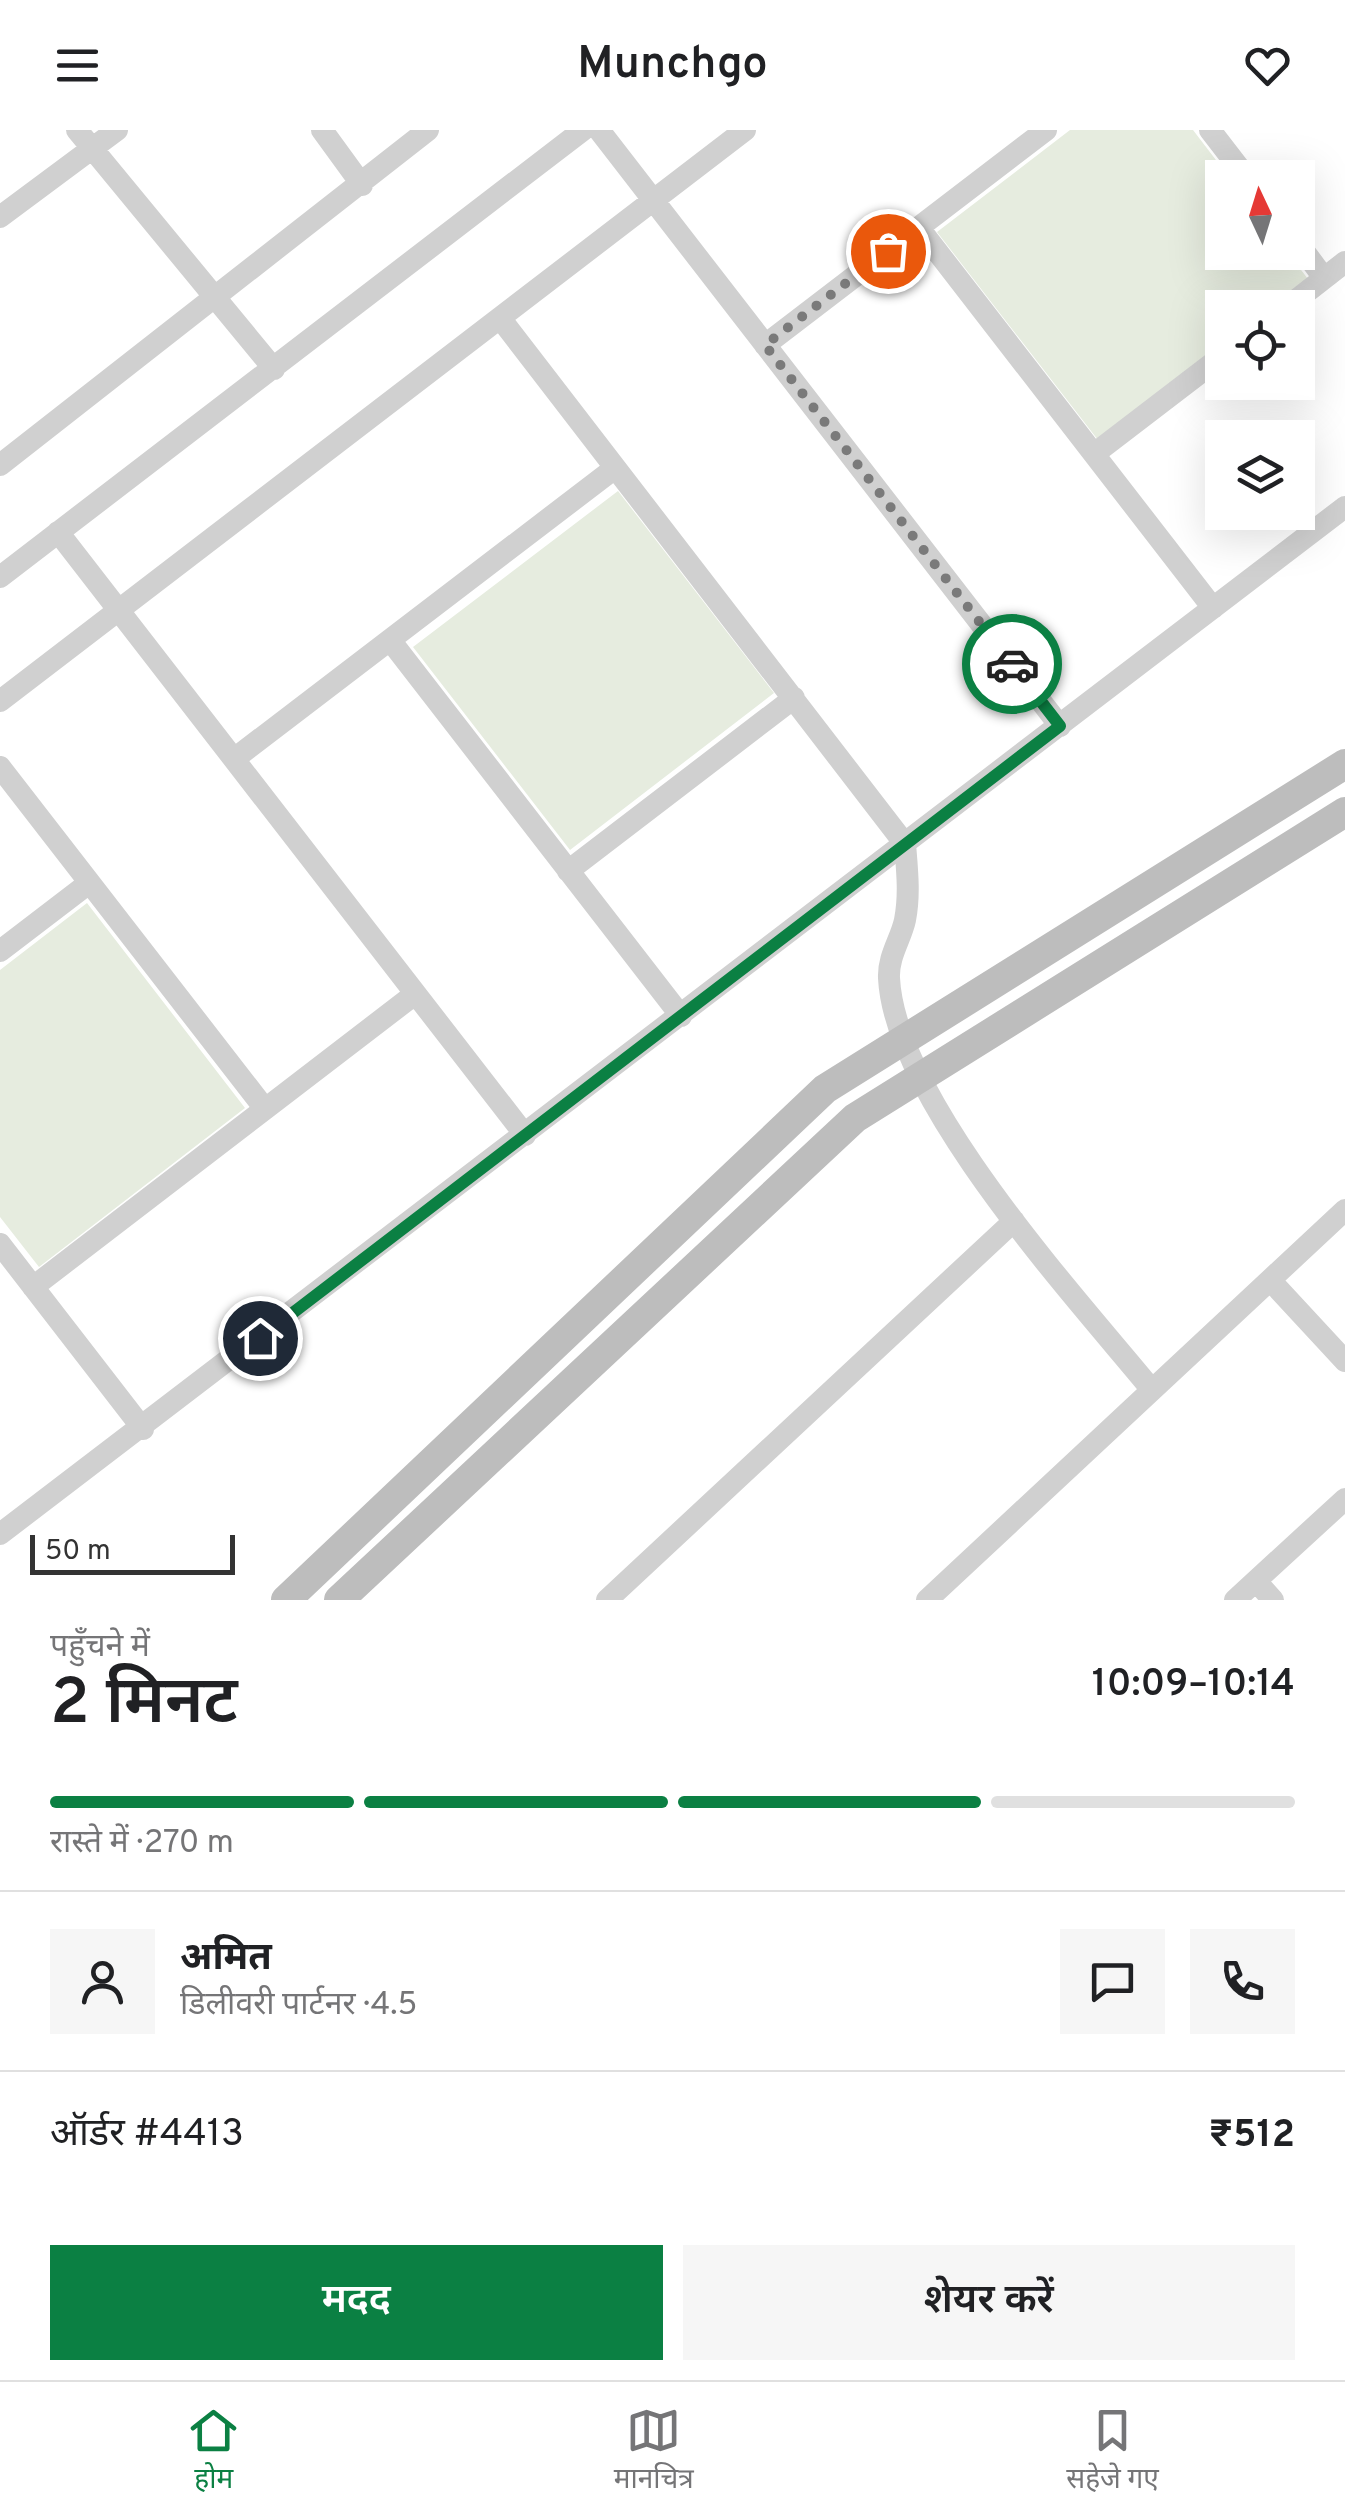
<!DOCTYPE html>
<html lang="hi">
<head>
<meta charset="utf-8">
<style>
  :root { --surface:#fff; --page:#f6f6f6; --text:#202124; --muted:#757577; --line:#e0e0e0; --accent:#0b8043 }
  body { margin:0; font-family:Overpass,"Noto Sans Devanagari",sans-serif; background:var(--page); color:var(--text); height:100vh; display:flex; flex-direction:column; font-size:38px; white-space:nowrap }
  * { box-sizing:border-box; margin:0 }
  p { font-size:32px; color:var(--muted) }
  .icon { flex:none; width:55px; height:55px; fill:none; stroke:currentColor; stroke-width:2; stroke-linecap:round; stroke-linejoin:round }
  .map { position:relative; height:1470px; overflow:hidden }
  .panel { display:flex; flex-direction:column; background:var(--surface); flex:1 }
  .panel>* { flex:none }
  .needle { width:65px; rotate:356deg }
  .tools { position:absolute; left:1205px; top:30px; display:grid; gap:20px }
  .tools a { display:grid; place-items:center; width:110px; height:110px; border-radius:0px; background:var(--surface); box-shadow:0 10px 40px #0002; font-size:50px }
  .scale { position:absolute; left:30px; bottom:25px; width:205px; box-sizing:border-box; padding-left:10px; border:5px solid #333; border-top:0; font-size:28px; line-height:35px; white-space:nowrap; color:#333; -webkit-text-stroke:8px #fff; paint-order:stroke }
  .pin { position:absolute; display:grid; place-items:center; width:85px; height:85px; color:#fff; margin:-42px; border:5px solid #fff; border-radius:50%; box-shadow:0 2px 10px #0007 }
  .courier { position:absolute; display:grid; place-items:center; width:100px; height:100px; margin:-50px; border:8px solid #0b8043; border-radius:50%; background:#fff; color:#222; box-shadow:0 2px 12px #0007 }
  .headline em { font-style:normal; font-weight:600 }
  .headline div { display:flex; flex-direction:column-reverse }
  .headline { display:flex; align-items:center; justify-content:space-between; height:170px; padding:0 50px }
  h1 { font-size:65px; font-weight:600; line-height:75px }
  .bar { display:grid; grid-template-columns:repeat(4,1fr); gap:15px 10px; align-content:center; height:120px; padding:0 50px }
  .bar i { height:12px; border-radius:8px; background:var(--line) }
  .bar .current { background:var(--accent) }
  .bar p { grid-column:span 4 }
  .line { display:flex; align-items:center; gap:25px; padding:0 50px; border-top:2px solid var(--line) }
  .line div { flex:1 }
  .round { display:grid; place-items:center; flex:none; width:105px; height:105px; border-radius:0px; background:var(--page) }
  .button { display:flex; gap:20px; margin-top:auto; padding:20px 50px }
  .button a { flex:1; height:115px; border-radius:0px; background:var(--accent); color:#fff; font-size:40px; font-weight:600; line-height:115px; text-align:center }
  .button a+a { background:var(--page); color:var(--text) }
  header { display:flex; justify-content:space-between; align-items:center; height:130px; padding:0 50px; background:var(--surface); font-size:45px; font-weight:600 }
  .dock { display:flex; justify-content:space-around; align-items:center; height:140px; border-top:2px solid var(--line); background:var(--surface); font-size:28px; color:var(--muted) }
  .dock a { display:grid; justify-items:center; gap:5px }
  .dock .current { color:var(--accent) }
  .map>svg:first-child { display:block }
</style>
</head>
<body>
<header><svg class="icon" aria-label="menu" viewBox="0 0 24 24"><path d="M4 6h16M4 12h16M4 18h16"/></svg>Munchgo<svg class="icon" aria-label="heart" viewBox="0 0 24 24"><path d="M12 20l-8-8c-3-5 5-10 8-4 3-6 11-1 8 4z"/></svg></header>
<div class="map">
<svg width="1345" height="1470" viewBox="0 0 1345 1470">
  <rect width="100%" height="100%" fill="#fff"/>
  <path fill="#e6ecdf" d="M1070,0H1193L1229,47L1222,48V122L1288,123L1308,149L1271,177L1222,178V215L1098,310L937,102Z
    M618,361L774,563L570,720L413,517Z
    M87,773L245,978L39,1137L0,1087V840Z"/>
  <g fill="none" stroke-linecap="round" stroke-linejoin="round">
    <path stroke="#d0d0d0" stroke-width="22" d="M77,0L274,239
      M322,0L362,55
      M599,0L1060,596
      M1210,0L1247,48
      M0,87L117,0
      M919,98L1213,478
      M1298,113L1324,148
      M1286,178L1345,132
      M500,188L905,714C907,739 910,764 905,790C901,809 888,826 889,848C895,970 1074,1165 1152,1260
      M765,215L1046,0
      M1094,324L1222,226
      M0,335L428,0
      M58,402L525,1005
      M0,447L583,0
      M390,510L681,886
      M0,571L745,0
      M234,629L615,338
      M0,637L265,979
      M568,741L794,568
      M0,821L89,753
      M0,1114L143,1299
      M1270,1150L1345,1231
      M33,1157L415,864
      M0,1404L1345,377
      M1256,1451L1273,1470
      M607,1470L1014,1091
      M927,1470L1345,1080
      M1235,1470L1345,1369"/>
    <path stroke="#bdbdbd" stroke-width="30" d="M286,1470L825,959L1345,634
      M339,1470L855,988L1345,682"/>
  </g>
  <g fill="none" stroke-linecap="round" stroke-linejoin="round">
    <path stroke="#7a7a7a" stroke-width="10" stroke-dasharray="0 18" d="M888,121L765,215L1012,534"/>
    <path stroke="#0b8043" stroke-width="12" d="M260,1208L1060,596L1012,534"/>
  </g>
</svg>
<div class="tools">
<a><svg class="needle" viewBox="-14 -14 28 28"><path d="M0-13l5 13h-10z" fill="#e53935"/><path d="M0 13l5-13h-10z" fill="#757577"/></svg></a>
<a><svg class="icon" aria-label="locate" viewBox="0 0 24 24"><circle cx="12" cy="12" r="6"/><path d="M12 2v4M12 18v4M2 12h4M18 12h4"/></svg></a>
<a><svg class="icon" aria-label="layers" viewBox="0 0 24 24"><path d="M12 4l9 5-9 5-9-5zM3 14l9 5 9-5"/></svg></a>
</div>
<div class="scale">50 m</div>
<div class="pin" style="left:888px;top:121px;background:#ea580c"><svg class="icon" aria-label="bag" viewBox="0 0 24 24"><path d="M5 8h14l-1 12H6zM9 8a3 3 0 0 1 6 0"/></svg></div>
<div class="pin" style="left:260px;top:1208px;background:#1f2937"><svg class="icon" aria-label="home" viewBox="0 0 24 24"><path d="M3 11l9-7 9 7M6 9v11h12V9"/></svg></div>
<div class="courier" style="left:1012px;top:534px"><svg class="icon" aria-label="car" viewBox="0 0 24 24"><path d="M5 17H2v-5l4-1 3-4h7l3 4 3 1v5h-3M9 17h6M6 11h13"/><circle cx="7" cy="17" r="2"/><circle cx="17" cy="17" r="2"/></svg></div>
</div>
<section class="panel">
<div class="headline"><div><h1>2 मिनट</h1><p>पहुँचने में</p></div><em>10:09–10:14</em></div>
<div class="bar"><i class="current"></i><i class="current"></i><i class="current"></i><i></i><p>रास्ते में · 270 m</p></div>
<div class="line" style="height:180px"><a class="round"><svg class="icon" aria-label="person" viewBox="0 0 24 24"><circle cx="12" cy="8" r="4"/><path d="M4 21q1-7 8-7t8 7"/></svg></a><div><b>अमित</b><p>डिलीवरी पार्टनर · 4.5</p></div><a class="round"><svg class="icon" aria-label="chat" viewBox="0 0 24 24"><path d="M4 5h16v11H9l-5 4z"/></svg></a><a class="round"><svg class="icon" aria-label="phone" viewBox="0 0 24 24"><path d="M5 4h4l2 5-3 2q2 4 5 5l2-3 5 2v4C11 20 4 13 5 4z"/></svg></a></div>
<div class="line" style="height:130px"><div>ऑर्डर #4413</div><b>₹512</b></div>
<div class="button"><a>मदद</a><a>शेयर करें</a></div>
</section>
<nav class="dock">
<a class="current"><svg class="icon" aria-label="home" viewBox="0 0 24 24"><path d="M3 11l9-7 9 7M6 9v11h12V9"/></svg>होम</a>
<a><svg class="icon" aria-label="map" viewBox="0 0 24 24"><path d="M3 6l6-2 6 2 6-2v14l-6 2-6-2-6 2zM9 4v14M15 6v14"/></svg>मानचित्र</a>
<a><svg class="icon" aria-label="saved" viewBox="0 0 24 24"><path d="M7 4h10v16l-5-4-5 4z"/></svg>सहेजे गए</a>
</nav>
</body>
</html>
